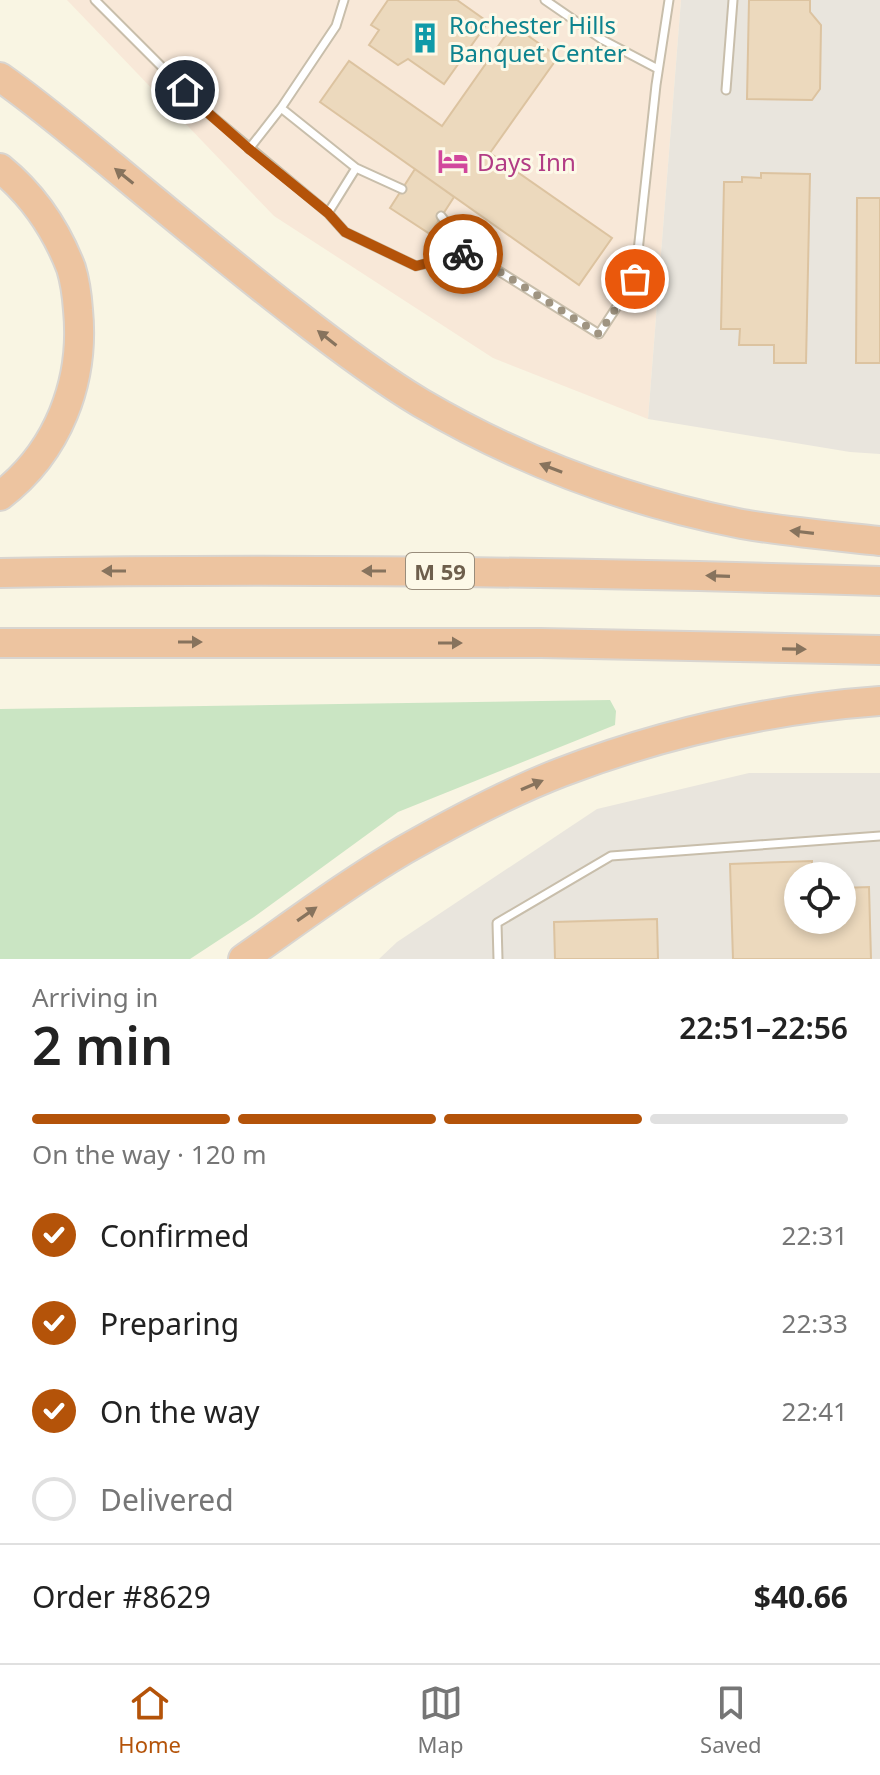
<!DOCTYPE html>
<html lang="en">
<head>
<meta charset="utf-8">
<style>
  :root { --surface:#fff; --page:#f6f6f6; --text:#222; --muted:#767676; --line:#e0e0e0; --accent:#b45309 }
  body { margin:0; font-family:"Noto Sans",sans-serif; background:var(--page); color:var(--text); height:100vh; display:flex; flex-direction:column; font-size:30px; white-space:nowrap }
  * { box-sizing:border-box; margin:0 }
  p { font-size:26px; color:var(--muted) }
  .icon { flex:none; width:44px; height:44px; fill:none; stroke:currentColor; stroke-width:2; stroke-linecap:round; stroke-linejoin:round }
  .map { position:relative; height:959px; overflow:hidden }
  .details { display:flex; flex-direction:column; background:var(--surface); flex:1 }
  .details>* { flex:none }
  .tools { position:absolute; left:784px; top:862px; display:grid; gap:16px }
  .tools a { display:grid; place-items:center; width:72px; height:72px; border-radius:50%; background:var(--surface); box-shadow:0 4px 12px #0003; font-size:40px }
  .pin { position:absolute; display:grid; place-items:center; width:68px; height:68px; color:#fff; margin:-34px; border:4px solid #fff; border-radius:50%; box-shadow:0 2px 8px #0007 }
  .courier { position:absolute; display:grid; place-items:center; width:80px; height:80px; margin:-40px; border:6px solid #b45309; border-radius:50%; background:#fff; color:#222; box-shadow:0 2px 10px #0007 }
  .summary em { font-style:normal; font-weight:600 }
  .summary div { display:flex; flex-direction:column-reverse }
  .summary { display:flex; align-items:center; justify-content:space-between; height:136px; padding:0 32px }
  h1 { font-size:52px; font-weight:600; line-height:60px }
  .bar { display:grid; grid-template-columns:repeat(4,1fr); gap:12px 8px; align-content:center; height:96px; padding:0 32px }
  .bar i { height:10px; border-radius:6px; background:var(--line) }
  .bar .active { background:var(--accent) }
  .bar p { grid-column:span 4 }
  .line { display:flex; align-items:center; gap:20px; padding:0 32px; border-top:2px solid var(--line) }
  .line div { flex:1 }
  ol { padding:0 32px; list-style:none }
  li { display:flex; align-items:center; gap:24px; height:88px }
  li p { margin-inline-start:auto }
  li .icon { padding:8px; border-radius:50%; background:var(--accent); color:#fff; stroke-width:4 }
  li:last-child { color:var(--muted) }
  li i { width:44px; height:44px; border:4px solid var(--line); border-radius:50% }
  .tab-bar { display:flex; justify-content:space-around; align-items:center; height:112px; border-top:2px solid var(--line); background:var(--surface); font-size:22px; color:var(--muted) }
  .tab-bar a { display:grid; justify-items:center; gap:4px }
  .tab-bar .active { color:var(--accent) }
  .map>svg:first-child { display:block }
</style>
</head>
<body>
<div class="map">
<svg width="880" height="959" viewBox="0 0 880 959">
  <rect width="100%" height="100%" fill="#f9f5e3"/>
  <path fill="#f8e8d8" d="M67,0H681L648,419L493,358L274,216Z"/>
  <path fill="#e9e5dd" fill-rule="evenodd" d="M681,0H880V454L850,452L648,419Z
    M749,773H880V959H379L397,942L597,809ZM798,876H842V920H798Z"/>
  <path fill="#cae5c3" d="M610,700L616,711L615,725L398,812L254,917L190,959H0V709Z"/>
  <path fill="#ecd9bd" stroke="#dcc3a0" stroke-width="2" d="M388,0H457L488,22L444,84L408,59L398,65L369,45L379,30L371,25Z
    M749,0H810V12L821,25L820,89L812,100L747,99Z
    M513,25L558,57L490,153L612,238L579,285L320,102L349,61L442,126Z
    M415,169L454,197L430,234L390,208Z
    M761,173L810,174L806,363H774V345H739L740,329H721L724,182H742V177L761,178Z
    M857,198H880V363H856Z
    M812,861V876H798V920H842V888L869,887L871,959H733L730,864Z
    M657,919L658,959H555L554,922Z"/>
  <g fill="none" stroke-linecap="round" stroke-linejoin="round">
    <g stroke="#c8beab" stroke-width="11">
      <path id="service" d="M95,0L207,112L328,213L345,232L416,266L470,253L599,334L635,279L656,85L669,0
        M545,0L603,40L658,69
        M726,90L733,0
        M281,108L356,168L402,189
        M249,149L281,108L336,26L344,0
        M328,213L356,168
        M441,216L470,253
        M498,959L497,923L611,856L880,836"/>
    </g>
    <g stroke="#d9d5d0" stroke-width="32">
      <path id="motorway" d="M0,77C40,105 76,136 114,167C173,216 232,265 293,312C334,344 376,376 421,403C520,461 629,502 742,524C788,532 834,536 880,541
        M0,168C32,194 56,229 71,268C75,281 77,296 78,310C85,382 58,452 0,496
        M0,573C293,568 587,572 880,581
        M0,643H541L880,650
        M243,959C296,922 348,883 404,850C455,821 507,793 562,772C664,733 771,709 880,701"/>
    </g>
    <use href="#service" stroke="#fff" stroke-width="7"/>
    <use href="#motorway" stroke="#edc4a0" stroke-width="28"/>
  </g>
  <defs><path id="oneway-solid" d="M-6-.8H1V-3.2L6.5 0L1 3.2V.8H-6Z" transform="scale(2)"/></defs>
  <g fill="#87735d">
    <use href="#oneway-solid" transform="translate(124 176) rotate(-141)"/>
    <use href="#oneway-solid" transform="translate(327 338) rotate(-142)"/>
    <use href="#oneway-solid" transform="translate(551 468) rotate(-159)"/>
    <use href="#oneway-solid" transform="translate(802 532) rotate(-173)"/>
    <use href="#oneway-solid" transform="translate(114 571) rotate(180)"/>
    <use href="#oneway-solid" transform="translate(374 571) rotate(180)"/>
    <use href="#oneway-solid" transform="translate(718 576) rotate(-178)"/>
    <use href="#oneway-solid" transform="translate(190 642)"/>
    <use href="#oneway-solid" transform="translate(450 643)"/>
    <use href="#oneway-solid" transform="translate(794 649) rotate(1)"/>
    <use href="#oneway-solid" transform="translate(532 785) rotate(-23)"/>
    <use href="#oneway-solid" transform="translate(307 914) rotate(-35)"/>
  </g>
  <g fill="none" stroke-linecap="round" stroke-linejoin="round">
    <path stroke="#9f9481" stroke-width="8" stroke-dasharray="0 14.4" d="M463,254L470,253L599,334L635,279"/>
    <path stroke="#b45309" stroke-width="10" d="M185,90L207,112L249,149L328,213L345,232L416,266L463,254"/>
  </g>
  <defs>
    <g id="building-bare" transform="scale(2.4)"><path d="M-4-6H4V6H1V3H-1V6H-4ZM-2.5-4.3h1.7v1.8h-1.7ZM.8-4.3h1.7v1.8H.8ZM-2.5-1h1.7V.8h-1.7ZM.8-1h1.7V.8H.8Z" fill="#0f9aa8" stroke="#fdf9e8" stroke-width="2.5" paint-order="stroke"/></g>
    <g id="hotel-bare" transform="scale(2.4)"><path d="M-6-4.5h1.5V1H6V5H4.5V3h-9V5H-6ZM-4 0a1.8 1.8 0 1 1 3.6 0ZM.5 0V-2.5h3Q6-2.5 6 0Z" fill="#d1479c" stroke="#fdf9e8" stroke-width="2.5" paint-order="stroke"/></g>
  </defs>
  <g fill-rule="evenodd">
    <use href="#building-bare" x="425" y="38"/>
    <use href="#hotel-bare" x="453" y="161"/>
  </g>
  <g text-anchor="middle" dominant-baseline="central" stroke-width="6" stroke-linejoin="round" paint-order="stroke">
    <rect fill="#fdf9e8" stroke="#998d7b" stroke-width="2" x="406" y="553" width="68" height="36" rx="6"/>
    <g font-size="22" font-weight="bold" fill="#6e5f4c">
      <text x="440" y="571">M 59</text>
    </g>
    <g font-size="24" fill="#0d838f" stroke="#fdf9e8" text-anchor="start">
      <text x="449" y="24">Rochester Hills<tspan x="449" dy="28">Banquet Center</tspan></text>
    </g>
    <g font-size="24" fill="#b23c85" stroke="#fdf9e8" text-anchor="start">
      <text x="477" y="161">Days Inn</text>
    </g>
  </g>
</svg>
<div class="tools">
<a><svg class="icon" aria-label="locate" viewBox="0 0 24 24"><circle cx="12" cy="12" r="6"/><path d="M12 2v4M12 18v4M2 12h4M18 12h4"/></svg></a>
</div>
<div class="pin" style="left:635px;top:279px;background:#ea580c"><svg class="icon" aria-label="bag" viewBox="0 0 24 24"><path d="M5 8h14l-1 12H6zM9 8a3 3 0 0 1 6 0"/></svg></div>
<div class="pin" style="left:185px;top:90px;background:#1f2937"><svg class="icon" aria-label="home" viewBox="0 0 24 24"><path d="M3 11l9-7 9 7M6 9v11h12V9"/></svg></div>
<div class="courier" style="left:463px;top:254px"><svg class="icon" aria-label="bike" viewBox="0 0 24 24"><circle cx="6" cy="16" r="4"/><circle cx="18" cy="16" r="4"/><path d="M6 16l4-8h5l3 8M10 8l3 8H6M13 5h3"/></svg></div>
</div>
<section class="details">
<div class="summary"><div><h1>2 min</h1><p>Arriving in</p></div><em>22:51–22:56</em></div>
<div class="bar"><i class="active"></i><i class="active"></i><i class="active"></i><i></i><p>On the way · 120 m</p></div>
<ol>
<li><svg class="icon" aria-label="check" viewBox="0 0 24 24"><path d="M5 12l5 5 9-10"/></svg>Confirmed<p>22:31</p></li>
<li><svg class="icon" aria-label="check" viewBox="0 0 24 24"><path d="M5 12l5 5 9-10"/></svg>Preparing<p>22:33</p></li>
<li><svg class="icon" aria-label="check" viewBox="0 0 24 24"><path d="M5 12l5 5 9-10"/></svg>On the way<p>22:41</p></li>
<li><i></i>Delivered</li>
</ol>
<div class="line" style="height:104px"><div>Order #8629</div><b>$40.66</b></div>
</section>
<nav class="tab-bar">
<a class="active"><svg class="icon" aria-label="home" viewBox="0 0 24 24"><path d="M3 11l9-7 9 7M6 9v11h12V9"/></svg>Home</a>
<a><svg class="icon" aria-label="map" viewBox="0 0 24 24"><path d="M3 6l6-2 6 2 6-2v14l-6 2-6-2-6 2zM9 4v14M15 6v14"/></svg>Map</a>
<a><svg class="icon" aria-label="saved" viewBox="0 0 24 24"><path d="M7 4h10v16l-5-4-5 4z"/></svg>Saved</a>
</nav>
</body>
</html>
